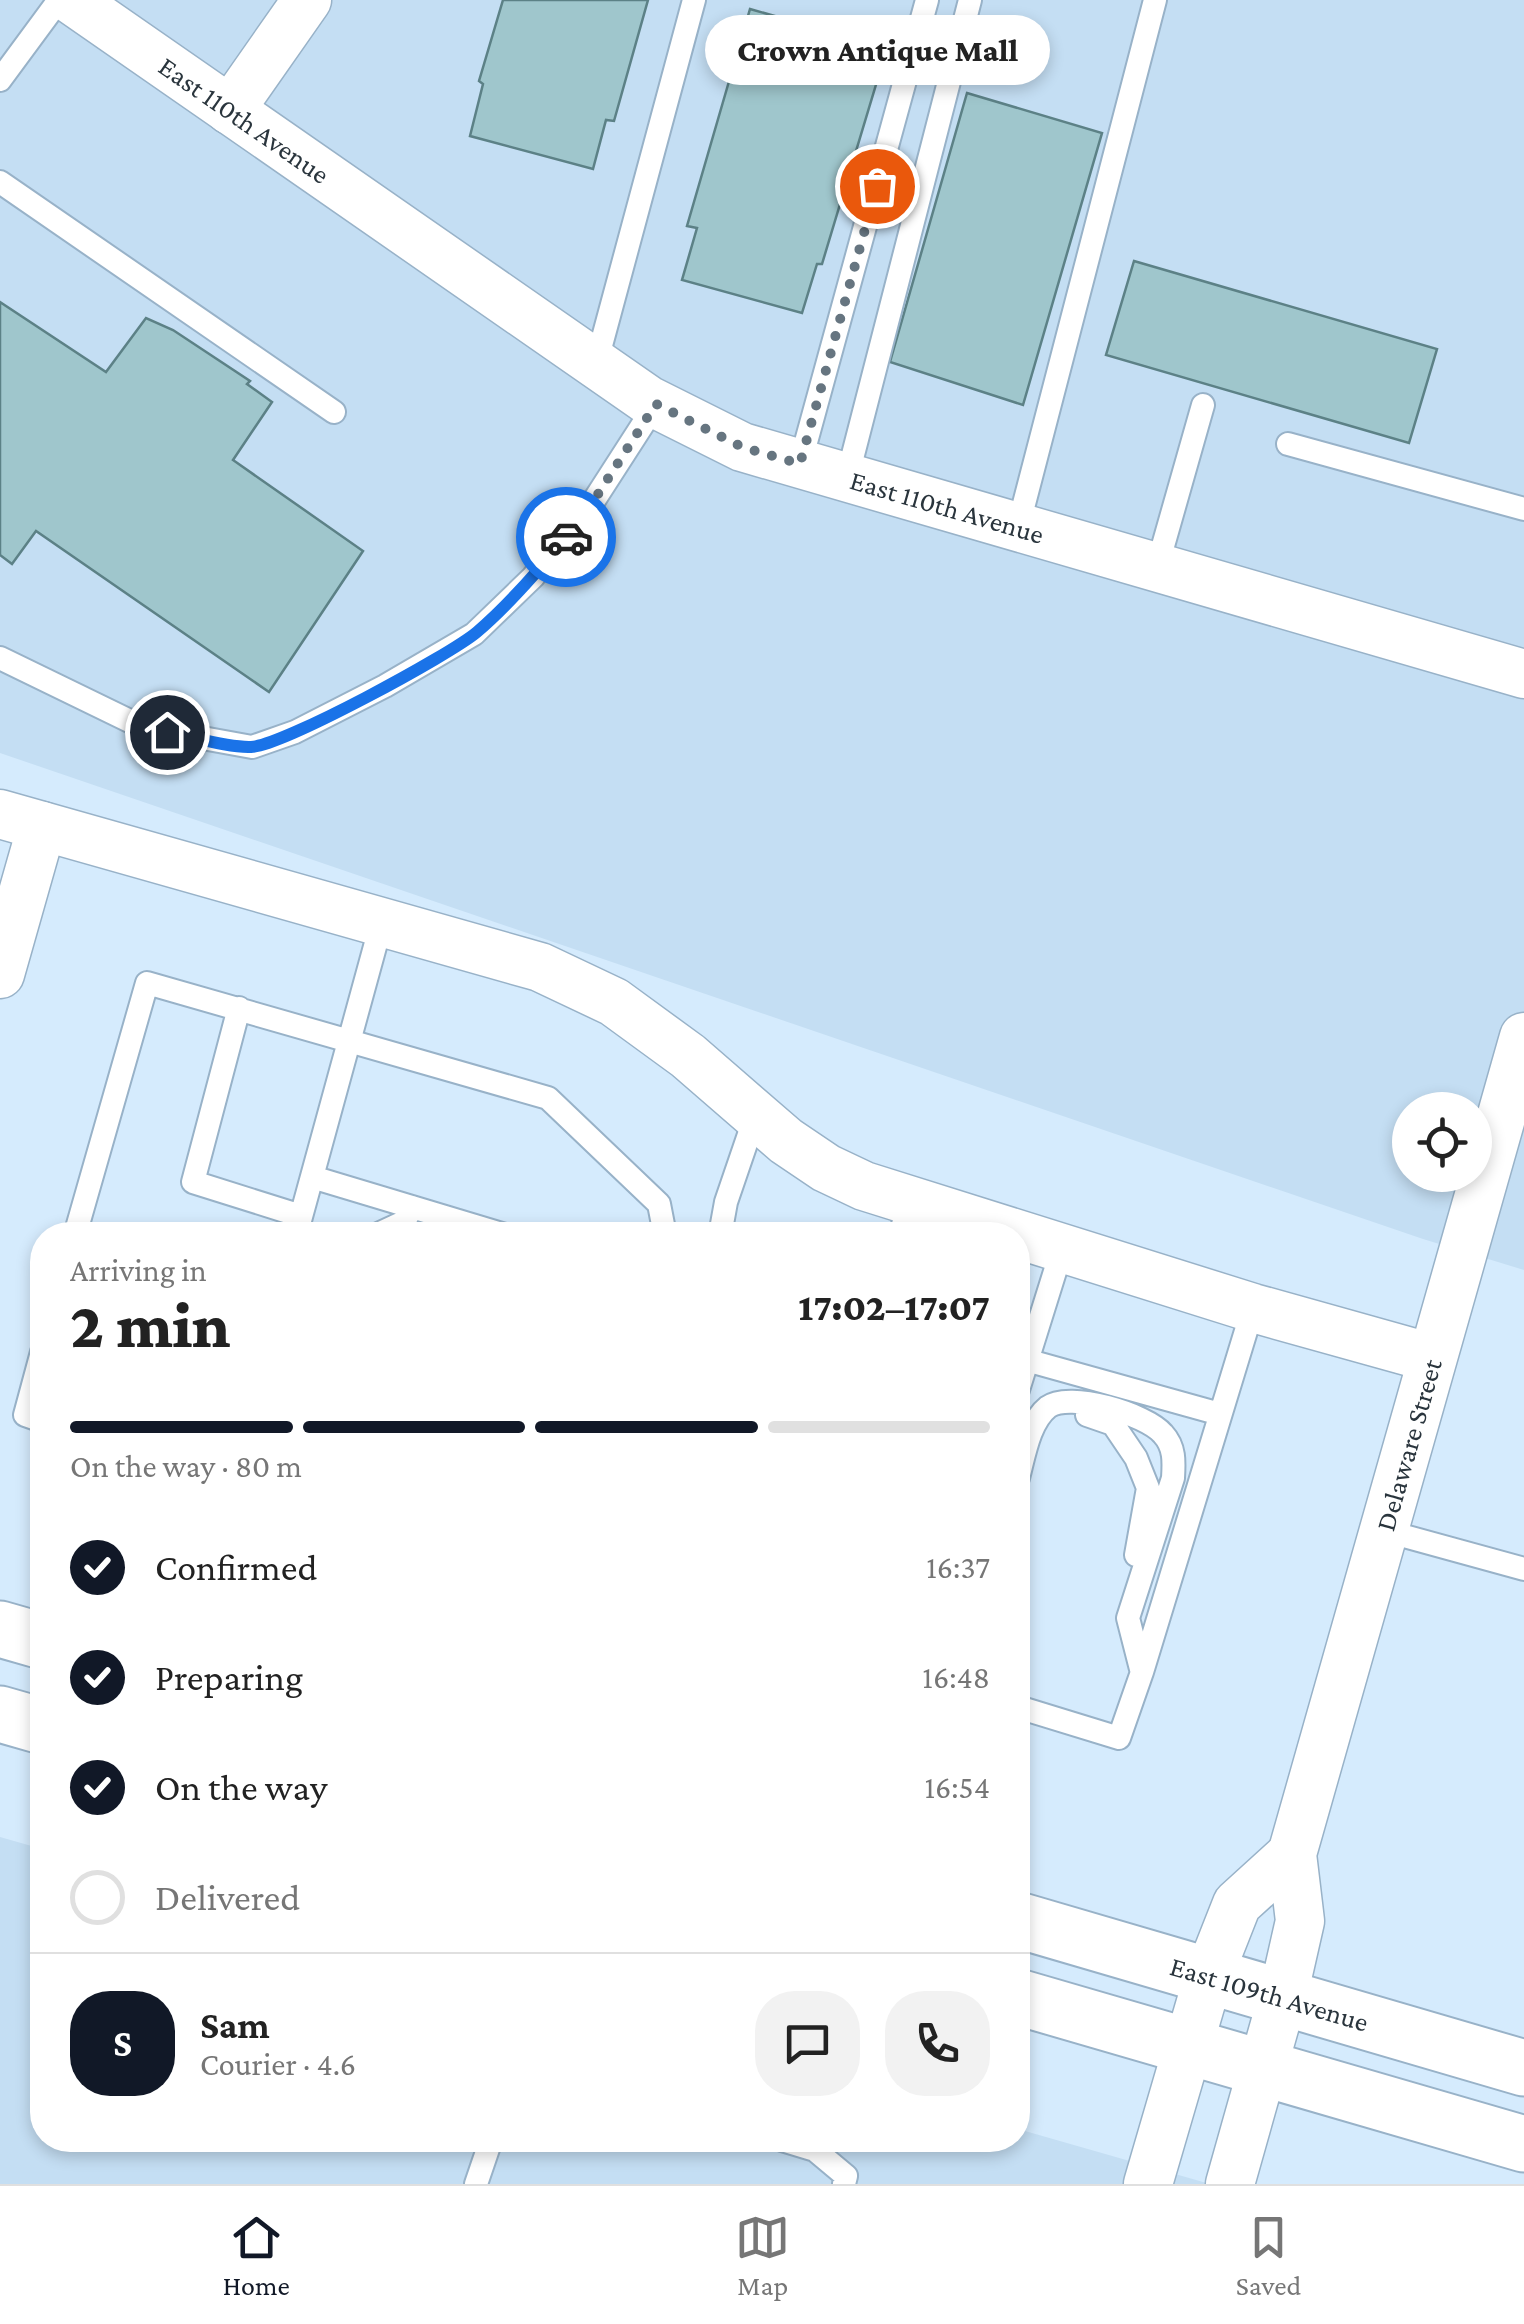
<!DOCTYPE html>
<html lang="en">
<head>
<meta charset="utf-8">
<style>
  :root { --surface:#fff; --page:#f2f2f2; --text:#222; --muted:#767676; --line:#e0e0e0; --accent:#111827 }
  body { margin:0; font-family:"Crimson Pro",serif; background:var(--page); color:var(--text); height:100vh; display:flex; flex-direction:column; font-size:38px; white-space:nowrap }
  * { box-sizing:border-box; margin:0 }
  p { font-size:32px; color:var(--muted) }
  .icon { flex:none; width:55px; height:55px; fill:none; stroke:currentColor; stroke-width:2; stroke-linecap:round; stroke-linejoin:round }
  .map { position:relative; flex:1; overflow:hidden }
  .drawer { position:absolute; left:30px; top:1222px; width:1000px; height:930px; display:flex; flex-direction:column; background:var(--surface); border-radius:40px; box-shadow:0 5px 15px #0003 }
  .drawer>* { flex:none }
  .fabs { position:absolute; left:1392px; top:1092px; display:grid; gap:20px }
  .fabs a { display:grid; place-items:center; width:100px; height:100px; border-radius:50%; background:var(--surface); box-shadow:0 5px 15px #0003; font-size:50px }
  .pin { position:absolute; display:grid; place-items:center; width:85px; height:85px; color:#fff; margin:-42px; border:5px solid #fff; border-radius:50%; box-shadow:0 2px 10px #0007 }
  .courier { position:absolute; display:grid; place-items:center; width:100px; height:100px; margin:-50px; border:8px solid #1a73e8; border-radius:50%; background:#fff; color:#222; box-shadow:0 2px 12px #0007 }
  .bubble { position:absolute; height:70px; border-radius:35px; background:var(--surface); box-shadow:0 5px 15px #0003; font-size:32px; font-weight:800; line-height:70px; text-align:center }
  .summary em { font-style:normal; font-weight:800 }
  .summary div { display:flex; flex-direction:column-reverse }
  .summary { display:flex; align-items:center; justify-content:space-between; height:170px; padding:0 40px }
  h1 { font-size:65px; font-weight:800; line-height:75px }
  .bar { display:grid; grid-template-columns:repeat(4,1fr); gap:15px 10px; align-content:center; height:120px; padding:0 40px }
  .bar i { height:12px; border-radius:8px; background:var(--line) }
  .bar .active { background:var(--accent) }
  .bar p { grid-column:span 4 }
  .line { display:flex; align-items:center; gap:25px; padding:0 40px; border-top:2px solid var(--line) }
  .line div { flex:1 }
  .round { display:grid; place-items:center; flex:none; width:105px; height:105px; border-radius:40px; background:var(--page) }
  ol { padding:0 40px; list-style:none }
  li { display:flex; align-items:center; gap:30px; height:110px }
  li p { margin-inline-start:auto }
  li .icon { padding:10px; border-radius:50%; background:var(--accent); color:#fff; stroke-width:4 }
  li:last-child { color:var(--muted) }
  li i { width:55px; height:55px; border:5px solid var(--line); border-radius:50% }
  .tab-bar { display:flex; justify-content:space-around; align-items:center; height:140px; border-top:2px solid var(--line); background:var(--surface); font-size:28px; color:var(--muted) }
  .tab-bar a { display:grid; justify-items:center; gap:5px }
  .tab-bar .active { color:var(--accent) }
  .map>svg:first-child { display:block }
</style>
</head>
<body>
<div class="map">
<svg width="1524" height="2184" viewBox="0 0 1524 2184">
  <rect width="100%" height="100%" fill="#d5ebfd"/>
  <path fill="#c4def3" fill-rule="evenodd" d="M0,0H1524V1270L1423,1239L0,753ZM1410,1110H1475V1175H1410Z
    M0,1837L42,1849V2140H1018V2129L1210,2184H0Z"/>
  <path fill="#9fc6cc" stroke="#5c8186" stroke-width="2.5" d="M503,0H648L614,121L606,120L593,169L470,136L483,84L479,81Z
    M750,9L887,48L822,264H817L802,313L682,280L697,228L687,226Z
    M967,93L1102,133L1023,405L890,362Z
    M1134,261L1437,349L1409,443L1106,355Z
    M0,302L106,372L146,318L173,330L250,381L247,384L272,402L233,460L363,551L269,692L36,531L12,564L0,555Z"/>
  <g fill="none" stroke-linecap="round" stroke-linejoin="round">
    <g stroke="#98b2c8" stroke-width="26">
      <path id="lane" d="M0,80L59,0
        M0,182L334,412
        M596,364L694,0
        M1288,444L1524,509
        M800,464L927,0
        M847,478L970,0
        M1018,527L1155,0
        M1157,567L1203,405
        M0,658L142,727L252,747L295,732L385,686L474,634L533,577L591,505L656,404
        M239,1008L193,1182L301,1216
        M312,1177L505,1235
        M75,1235L147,983L548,1098L659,1204L665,1235
        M296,1235L382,921
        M376,1235L404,1222L412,1207
        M720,1235L726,1202L755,1117
        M900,1235L910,1201
        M42,1352L25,1415L42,1421
        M1026,1360L1220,1414
        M1018,1390L1062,1249
        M1087,1415L1113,1424L1136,1458L1148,1488L1136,1555
        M1018,1478C1024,1456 1029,1422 1048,1407C1069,1391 1146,1414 1163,1434C1175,1447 1174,1462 1173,1478L1128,1618L1141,1669
        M1382,1530L1524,1569
        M1018,1707L1119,1738L1142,1672L1253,1308
        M782,2140L815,2150L846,2176L844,2184
        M476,2184L491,2140"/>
    </g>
    <g stroke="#98b2c8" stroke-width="51">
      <g id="street">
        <path id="s1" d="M72,0L648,400L742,447L1524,674"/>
        <path d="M230,110L307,0"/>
        <path d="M0,814L540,967L614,1002L688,1056L786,1141L826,1168L864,1186L1253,1308L1432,1358"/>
        <path d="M0,974L42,826"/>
        <path d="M1148,2184L1209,1975L1237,1904L1292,1854"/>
        <path id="s2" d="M1230,2184L1283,1996L1300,1921L1292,1854L1524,1037"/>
      </g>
    </g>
    <g stroke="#98b2c8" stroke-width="59">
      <g id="secondary">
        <path d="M0,1629L42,1641"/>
        <path d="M0,1714L42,1726"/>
        <path id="s3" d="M1018,1920L1524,2068"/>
        <path d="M1018,1997L1524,2144"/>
      </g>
    </g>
    <use href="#lane" stroke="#fff" stroke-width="22"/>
    <use href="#street" stroke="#fff" stroke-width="48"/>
    <use href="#secondary" stroke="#fff" stroke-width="55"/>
  </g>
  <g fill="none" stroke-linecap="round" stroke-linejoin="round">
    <path stroke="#667580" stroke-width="10" stroke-dasharray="0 18" d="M566,537L591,505L656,404L742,447L800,464L877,186"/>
    <path stroke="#1a73e8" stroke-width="12" d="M167,732C191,736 227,748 251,747C282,746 450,655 477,632C510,604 539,570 566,537"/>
  </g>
  <g text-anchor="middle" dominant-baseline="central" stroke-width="8" stroke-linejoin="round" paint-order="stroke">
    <g font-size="28" fill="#2a353d" stroke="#fff">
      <text stroke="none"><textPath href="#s1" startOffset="210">East 110th Avenue</textPath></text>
      <text stroke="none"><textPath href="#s1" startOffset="1020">East 110th Avenue</textPath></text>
      <text stroke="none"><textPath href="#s2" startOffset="765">Delaware Street</textPath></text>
      <text stroke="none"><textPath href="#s3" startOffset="262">East 109th Avenue</textPath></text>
    </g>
  </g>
</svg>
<div class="fabs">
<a><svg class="icon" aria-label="locate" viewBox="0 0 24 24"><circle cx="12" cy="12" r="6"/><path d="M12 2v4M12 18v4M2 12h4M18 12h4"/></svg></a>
</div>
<div class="pin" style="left:877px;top:186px;background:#ea580c"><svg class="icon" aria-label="bag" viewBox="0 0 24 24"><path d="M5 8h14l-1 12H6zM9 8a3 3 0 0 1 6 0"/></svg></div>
<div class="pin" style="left:167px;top:732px;background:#1f2937"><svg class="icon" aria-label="home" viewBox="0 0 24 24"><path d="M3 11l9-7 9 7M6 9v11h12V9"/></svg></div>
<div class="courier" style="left:566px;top:537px"><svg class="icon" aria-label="car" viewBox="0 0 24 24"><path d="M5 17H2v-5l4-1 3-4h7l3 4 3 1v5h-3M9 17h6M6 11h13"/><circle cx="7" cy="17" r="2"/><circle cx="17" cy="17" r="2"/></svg></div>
<div class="bubble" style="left:705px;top:15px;width:345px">Crown Antique Mall</div>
<section class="drawer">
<div class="summary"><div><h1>2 min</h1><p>Arriving in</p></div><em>17:02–17:07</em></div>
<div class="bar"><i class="active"></i><i class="active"></i><i class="active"></i><i></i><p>On the way · 80 m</p></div>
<ol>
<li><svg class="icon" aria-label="check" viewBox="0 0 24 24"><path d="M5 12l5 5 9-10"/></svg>Confirmed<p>16:37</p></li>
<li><svg class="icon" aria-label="check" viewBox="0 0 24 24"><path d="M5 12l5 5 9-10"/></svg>Preparing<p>16:48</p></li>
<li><svg class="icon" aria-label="check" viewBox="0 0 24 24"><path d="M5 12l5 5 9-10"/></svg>On the way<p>16:54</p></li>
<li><i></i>Delivered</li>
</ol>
<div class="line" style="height:180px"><b class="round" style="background:var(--accent);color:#fff">S</b><div><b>Sam</b><p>Courier · 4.6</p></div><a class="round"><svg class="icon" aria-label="chat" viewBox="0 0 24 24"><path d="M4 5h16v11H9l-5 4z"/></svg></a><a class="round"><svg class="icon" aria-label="phone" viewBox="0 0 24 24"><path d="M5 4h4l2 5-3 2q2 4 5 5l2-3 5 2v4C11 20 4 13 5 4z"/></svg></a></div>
</section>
</div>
<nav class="tab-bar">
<a class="active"><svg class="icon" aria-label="home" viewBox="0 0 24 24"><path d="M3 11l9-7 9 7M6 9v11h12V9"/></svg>Home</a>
<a><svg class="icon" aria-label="map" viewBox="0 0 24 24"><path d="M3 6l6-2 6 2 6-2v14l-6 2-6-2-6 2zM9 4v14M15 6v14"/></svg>Map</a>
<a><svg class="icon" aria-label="saved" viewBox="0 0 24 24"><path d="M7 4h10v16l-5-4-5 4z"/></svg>Saved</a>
</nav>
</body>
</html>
